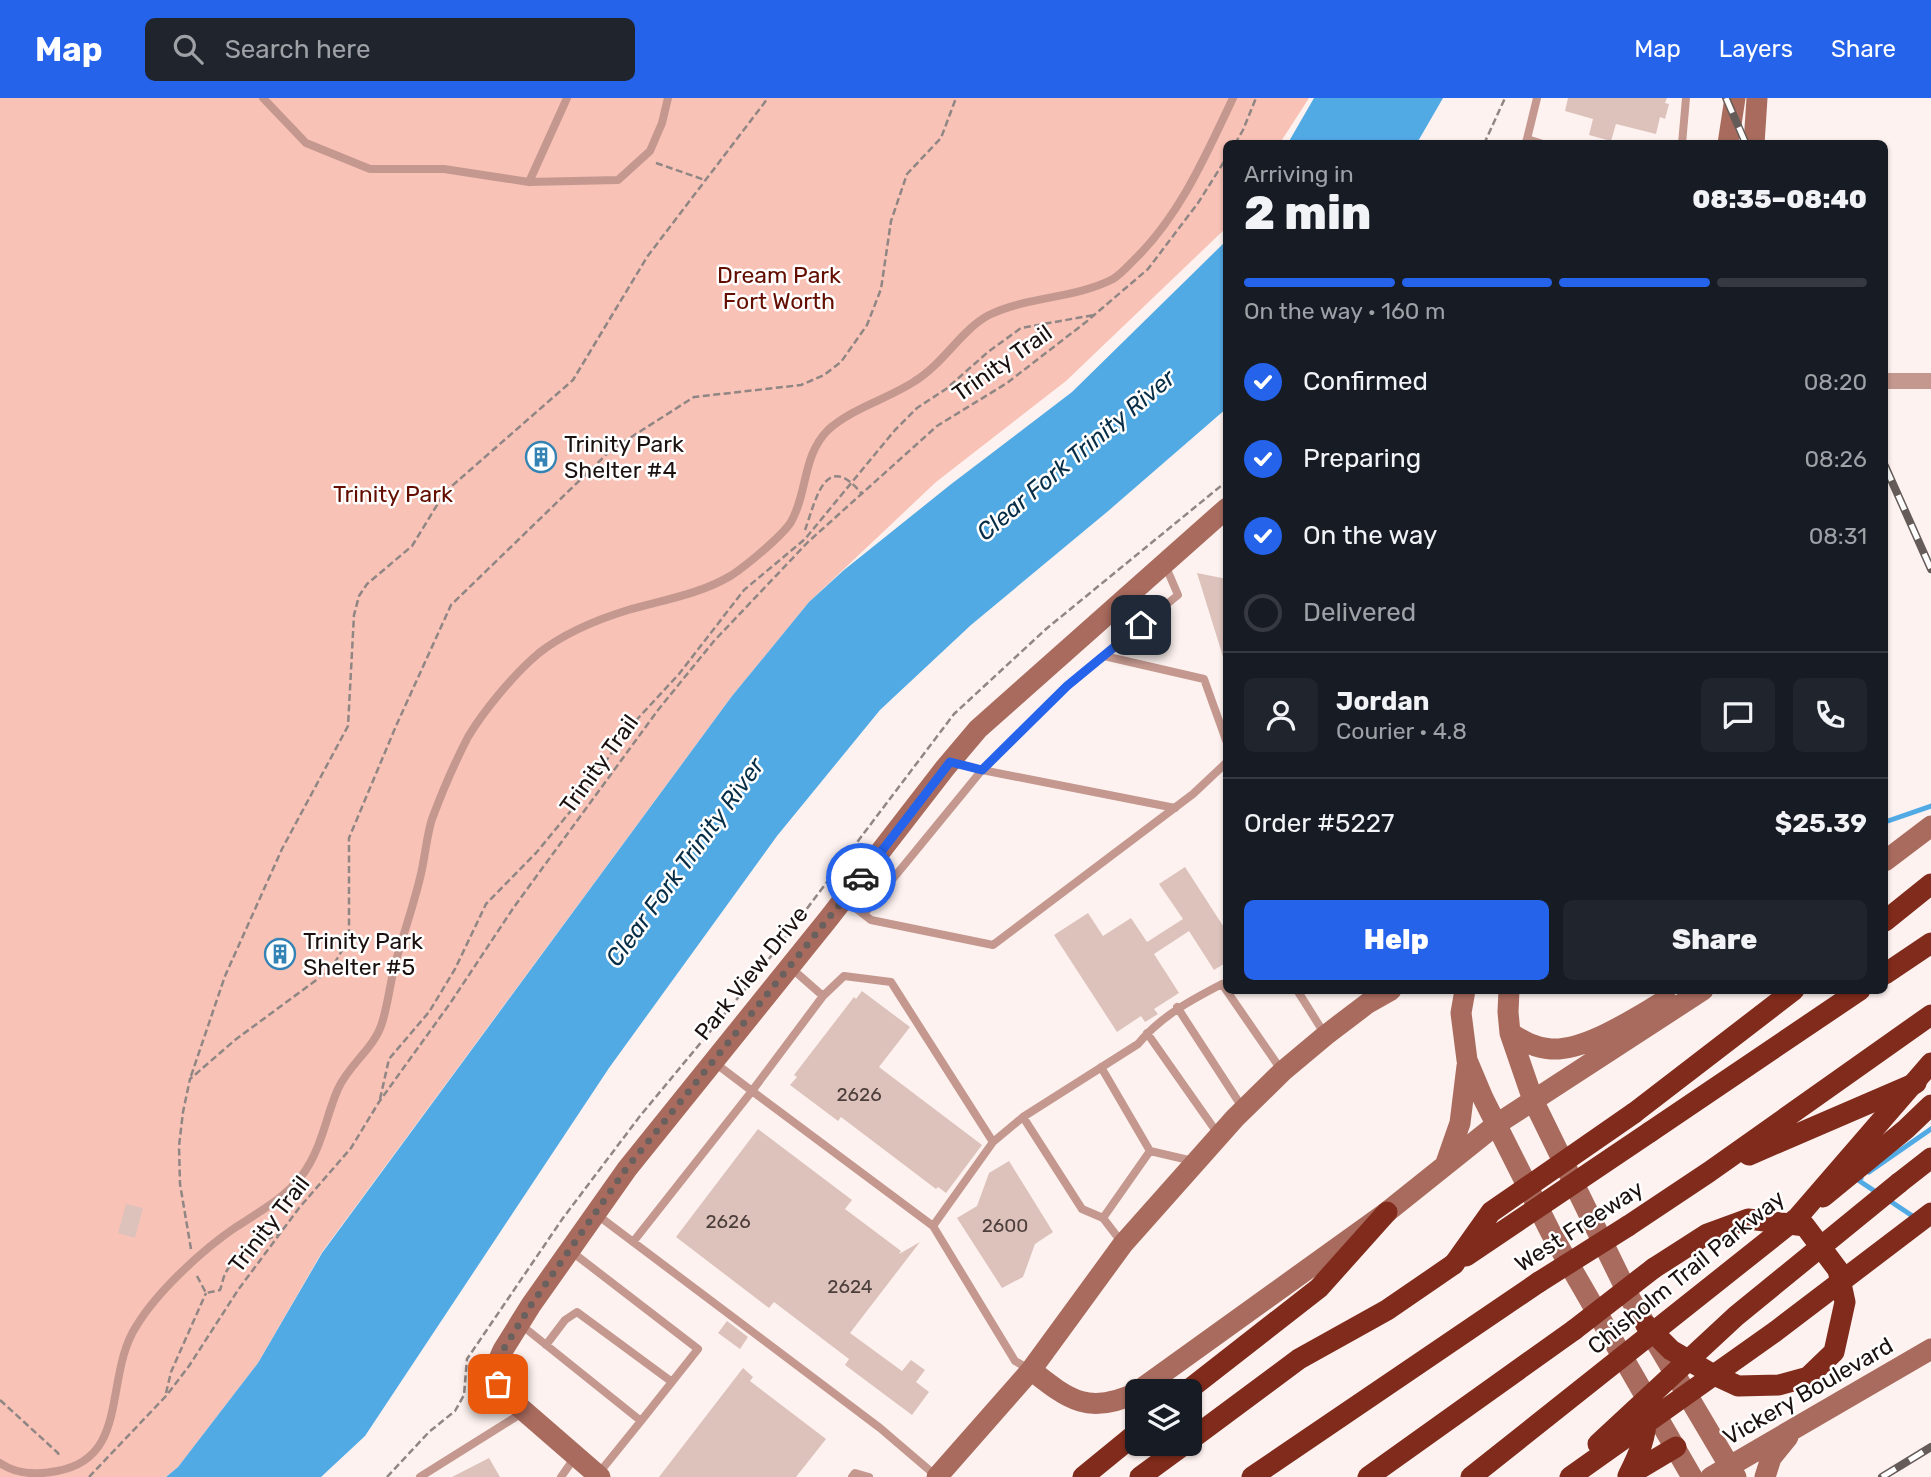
<!DOCTYPE html>
<html lang="en">
<head>
<meta charset="utf-8">
<style>
  :root { --surface:#171b24; --page:#20242c; --text:#f1f3f6; --muted:#9ea1a6; --line:#363941; --accent:#2563eb }
  body { margin:0; font-family:Rubik,sans-serif; background:var(--page); color:var(--text); height:100vh; display:flex; flex-direction:column; font-size:26px; white-space:nowrap }
  * { box-sizing:border-box; margin:0 }
  p { font-size:23px; color:var(--muted) }
  .icon { flex:none; width:38px; height:38px; fill:none; stroke:currentColor; stroke-width:2; stroke-linecap:round; stroke-linejoin:round }
  .map { position:relative; flex:1; overflow:hidden }
  .details { position:absolute; left:1223px; top:42px; width:665px; height:854px; display:flex; flex-direction:column; background:var(--surface); border-radius:10px; box-shadow:0 2px 5px #0004 }
  .details>* { flex:none }
  .buttons { position:absolute; left:1125px; top:1281px; display:grid; gap:14px }
  .buttons a { display:grid; place-items:center; width:77px; height:77px; border-radius:10px; background:var(--surface); box-shadow:0 2px 5px #0004; font-size:35px }
  .pin { position:absolute; display:grid; place-items:center; width:60px; height:60px; color:#fff; margin:-30px; border-radius:14px; box-shadow:0 4px 10px #0006 }
  .courier { position:absolute; display:grid; place-items:center; width:70px; height:70px; margin:-35px; border:5px solid #2563eb; border-radius:50%; background:#fff; color:#222; box-shadow:0 2px 9px #0007 }
  .summary em { font-style:normal; font-weight:800 }
  .summary div { display:flex; flex-direction:column-reverse }
  .summary { display:flex; align-items:center; justify-content:space-between; height:119px; padding:0 21px }
  h1 { font-size:46px; font-weight:800; line-height:52px }
  .bar { display:grid; grid-template-columns:repeat(4,1fr); gap:10px 7px; align-content:center; height:84px; padding:0 21px }
  .bar i { height:9px; border-radius:5px; background:var(--line) }
  .bar .active { background:var(--accent) }
  .bar p { grid-column:span 4 }
  .line { display:flex; align-items:center; gap:18px; padding:0 21px; border-top:2px solid var(--line) }
  .line div { flex:1 }
  .round { display:grid; place-items:center; flex:none; width:74px; height:74px; border-radius:10px; background:var(--page) }
  ol { padding:0 21px; list-style:none }
  li { display:flex; align-items:center; gap:21px; height:77px }
  li p { margin-inline-start:auto }
  li .icon { padding:7px; border-radius:50%; background:var(--accent); color:#fff; stroke-width:4 }
  li:last-child { color:var(--muted) }
  li i { width:38px; height:38px; border:4px solid var(--line); border-radius:50% }
  .primary-button { display:flex; gap:14px; margin-top:auto; padding:14px 21px }
  .primary-button a { flex:1; height:80px; border-radius:10px; background:var(--accent); color:#fff; font-size:28px; font-weight:800; line-height:80px; text-align:center }
  .primary-button a+a { background:var(--page); color:var(--text) }
  header { display:flex; align-items:center; gap:42px; box-sizing:border-box; height:98px; padding:0 35px; background:var(--accent); color:#fff }
  header strong { font-size:33px }
  nav { display:flex; gap:38px; margin-inline-start:auto; font-size:24px }
  .search { width:490px; height:63px; background:var(--page); display:flex; align-items:center; gap:18px; box-sizing:border-box; padding:0 24px; border-radius:10px; color:var(--muted); font-size:26px }
  .map>svg:first-child { display:block }
</style>
</head>
<body>
<header>
<strong>Map</strong>
<div class="search"><svg class="icon" aria-label="search" viewBox="0 0 24 24"><circle cx="10" cy="10" r="6"/><path d="M15 15l6 6"/></svg>Search here</div>
<nav><a>Map</a><a>Layers</a><a>Share</a></nav>
</header>
<div class="map">
<svg width="1931" height="1379" viewBox="0 0 1931 1379">
  <rect width="100%" height="100%" fill="#fdf2ef"/>
  <path fill="#f9c2b6" d="M0,0H1309L1280,45L1227,46V129L1066,283L936,384L809,504L732,598L322,1154L258,1265L178,1369L166,1379H0Z"/>
  <path fill="#52aae5" d="M1314,0H1443L1417,45H1288Z
    M1227,142V310L1107,414L971,527L880,612L777,738L609,970L365,1338L321,1379H166L178,1369L258,1265L322,1155L732,598L809,504L844,472L950,387L1072,294Z"/>
  <g fill="none" stroke-linecap="round" stroke-linejoin="round">
    <path stroke="#52aae5" stroke-width="5" d="M1885,724L1931,708
      M1869,1074L1931,1031
      M1861,1080L1858,1082L1879,1096
      M1887,1101L1917,1121"/>
  </g>
  <path fill="#ddc2bc" d="M1568,0H1667L1665,5L1669,6L1665,21L1660,19L1656,36L1616,26L1611,43L1589,37L1593,21L1565,13Z
    M541,342L558,360L540,377L523,359Z
    M1197,475L1227,481V561L1224,562Z
    M1185,769L1227,834V864L1214,872L1189,833L1154,856L1179,895L1154,911L1158,916L1145,924L1141,918L1117,934L1054,837L1088,815L1103,838L1131,820L1147,844L1183,821L1159,786Z
    M275,838L297,850L285,873L263,861Z
    M862,893L910,929L879,969L982,1047L946,1095L938,1089L936,1091L841,1019L838,1023L790,987L797,979L794,977L854,899L856,901Z
    M758,1031L852,1102L845,1111L901,1153L899,1156L920,1144L850,1235L902,1273L911,1262L925,1272L916,1284L929,1294L912,1317L845,1267L849,1261L774,1204L769,1210L676,1139Z
    M1009,1063L1053,1134L1035,1146L1023,1179L1002,1190L957,1120L977,1108L989,1075Z
    M126,1106L143,1110L135,1140L118,1135Z
    M727,1223L748,1239L740,1251L718,1235Z
    M743,1270L753,1279L750,1283L826,1341L796,1379H659Z
    M489,1360L500,1379H452Z"/>
  <g fill="none" stroke-linecap="round" stroke-linejoin="round">
    <path stroke="#908684" stroke-width="2.5" stroke-dasharray="7 3.5" stroke-linecap="butt" d="M1235,46L1243,32L1256,0
      M1484,46L1505,0
      M656,65L705,82
      M805,432C816,402 825,351 862,396
      M191,978L225,878L282,751L348,628L354,517L359,498L367,486L412,448L445,394L573,282L647,159L768,0
      M380,1001L389,961L429,914L455,871L486,806L536,755L574,709L629,630L679,576L744,492L805,441L895,332L917,310L946,291L988,254L1021,230L1094,217
      M191,1151L180,1086L179,1048L183,1014L190,981L235,942L319,880L334,866L349,841V740L396,628L451,507L611,352L694,299L801,287L824,277L841,264L867,227L881,191L891,123L907,76L941,40L956,0
      M197,1178L206,1195L220,1192C222,1187 223,1180 225,1176C233,1159 262,1141 279,1137
      M166,1295L171,1274L206,1195
      M0,1302L58,1355L60,1360
      M89,1379L166,1298L189,1268L238,1192L299,1110L351,1050L379,1004L451,904L514,809L658,612L714,543L808,444L937,328L1007,285L1086,224L1148,171L1198,105L1227,59
      M387,1379L429,1334L455,1313L464,1297L467,1261L563,1120L640,1018L756,878L954,616L1046,531L1227,383"/>
    <path stroke="#c4988f" stroke-width="8" d="M263,0L306,45L370,71H444L529,84L618,82L650,53L662,25L668,0
      M1527,41L1537,0
      M1525,46L1527,41L1543,46
      M1682,46L1686,0
      M529,84L567,0
      M1166,469L1178,497L1067,588L982,672L1175,710
      M1104,558L1204,581L1227,645
      M1227,719V725
      M844,801L871,822L993,847L1193,696L1227,664
      M864,816L982,672L952,664
      M790,869L823,898L752,993L933,1128L1015,1263L1031,1272
      M1297,892L1324,935
      M823,898L844,878L891,884L993,1044L933,1128
      M1177,909L1242,1009
      M1147,935L1218,1036
      M1101,969L1150,1053
      M1023,1019L1082,1111L1103,1120
      M993,1044L1023,1019L1138,946C1161,918 1191,902 1222,886L1282,973
      M596,1116L880,1330L935,1377
      M633,1144L752,993L715,965
      M1123,1146L1103,1120L1150,1053L1193,1063
      M520,1226L641,1323L698,1251L572,1154
      M546,1247L565,1222L577,1214L672,1284
      M0,1365C17,1377 37,1377 57,1373C131,1360 103,1278 137,1227C158,1193 202,1152 236,1129C264,1111 294,1095 310,1065C324,1041 327,1015 338,991C349,966 374,951 382,925C388,906 390,886 395,866C403,837 413,809 420,780C425,761 426,740 432,721C441,697 456,662 468,639C484,612 515,575 539,555C563,536 599,521 628,512C663,502 701,496 732,477C747,467 782,438 791,424C808,394 802,358 828,332C852,310 888,301 915,283C944,265 962,231 989,217C1028,198 1074,201 1113,181C1121,176 1128,168 1135,161C1180,117 1206,57 1233,0
      M599,1375L641,1323
      M420,1379L522,1315
      M561,1379L575,1359
      M852,1379L855,1375L869,1379"/>
    <path stroke="#c4988f" stroke-width="16" d="M1885,283H1931"/>
    <path stroke="#a96b5e" stroke-width="21" d="M1728,46L1735,0
      M1754,46L1757,0
      M1885,763L1931,728
      M1465,892L1461,915L1467,962L1483,1000L1551,1135L1692,1379
      M1509,892L1508,914L1510,935L1533,1002L1631,1202L1736,1379
      M1510,935C1523,943 1535,950 1551,951C1587,953 1636,919 1666,902
      M1446,1065L1460,1025L1467,968
      M1031,1272C1069,1302 1089,1318 1138,1294
      M1138,1293L1387,1114L1497,1026L1703,892
      M600,1379L509,1300L498,1286L499,1261L503,1252L531,1207L627,1071L829,820L945,670L978,631L1227,410
      M937,1379L1031,1272L1123,1146L1235,1020L1283,973L1326,937L1368,905L1391,892
      M1711,1379L1931,1251
      M1765,1379L1771,1360L1788,1339"/>
    <path stroke="#802b1b" stroke-width="21" d="M1885,823L1931,786
      M1885,876L1931,845
      M1634,1015L1794,892
      M1650,1034L1860,892
      M1749,1057L1916,985
      M1899,1085L1931,1060
      M1823,1099L1906,1031L1931,1007
      M1628,1128L1709,1074L1931,917
      M1646,1227L1671,1252L1712,1276L1738,1288L1779,1287L1808,1279L1834,1254L1845,1204L1838,1172L1805,1128L1748,1121L1707,1136L1654,1170
      M1187,1293L1319,1190L1387,1114
      M1190,1342L1299,1261L1387,1212L1454,1166
      M1629,1377L1676,1349
      M1628,1378C1638,1358 1648,1337 1646,1313
      M1083,1379L1138,1334
      M1140,1379L1185,1346
      M1252,1379L1539,1184
      M1368,1379L1574,1232"/>
    <g stroke="#655c59" stroke-width="8">
      <path id="rail" d="M1726,0L1746,46
        M1885,368L1931,471
        M1882,1379L1931,1349"/>
    </g>
    <use href="#rail" stroke="#fff" stroke-width="5" stroke-dasharray="16" stroke-linecap="butt"/>
    <path stroke="#802b1b" stroke-width="21" d="M1466,1158L1650,1034
      M1454,1166L1491,1114L1634,1015
      M1539,1184L1628,1128
      M1574,1232L1654,1170
      M1598,1346L1736,1218L1899,1085
      M1471,1379L1797,1120L1931,965
      M1570,1379L1776,1233L1931,1115"/>
  </g>
  <g fill="none" stroke-linecap="round" stroke-linejoin="round">
    <path stroke="#6a605e" stroke-width="7" stroke-dasharray="0 12.6" d="M498,1286L499,1261L503,1252L531,1207L626,1071L861,780"/>
    <path stroke="#2563eb" stroke-width="9" d="M861,780L950,664L982,672L1067,588L1141,527"/>
  </g>
  <defs>
    <g id="building-ring" transform="scale(1.575)"><circle r="9.5" fill="#fff" stroke="#3483b5" stroke-width="1.5"/><path d="M-4-6H4V6H1V3H-1V6H-4ZM-2.5-4.3h1.7v1.8h-1.7ZM.8-4.3h1.7v1.8H.8ZM-2.5-1h1.7V.8h-1.7ZM.8-1h1.7V.8H.8Z" fill="#3483b5"/></g>
  </defs>
  <g fill-rule="evenodd">
    <use href="#building-ring" x="541" y="359"/>
    <use href="#building-ring" x="280" y="856"/>
  </g>
  <g text-anchor="middle" dominant-baseline="central" stroke-width="5" stroke-linejoin="round" paint-order="stroke">
    <g font-size="19" fill="#4c3e3b">
      <text x="859" y="996">2626</text>
      <text x="728" y="1123">2626</text>
      <text x="1005" y="1127">2600</text>
      <text x="850" y="1188">2624</text>
    </g>
    <g font-size="23" fill="#630e00" stroke="#fff">
      <text x="779" y="177">Dream Park<tspan x="779" dy="26">Fort Worth</tspan></text>
      <text x="393" y="396">Trinity Park</text>
    </g>
    <g font-size="23" fill="#1b1210" stroke="#fff">
      <text transform="translate(1002 265) rotate(-35)">Trinity Trail</text>
      <text transform="translate(599 666) rotate(-54)">Trinity Trail</text>
      <text transform="translate(751 875) rotate(-51)">Park View Drive</text>
      <text transform="translate(269 1126) rotate(-52)">Trinity Trail</text>
      <text transform="translate(1579 1128) rotate(-33)">West Freeway</text>
      <text transform="translate(1686 1174) rotate(-39)">Chisholm Trail Parkway</text>
      <text transform="translate(1808 1293) rotate(-30)">Vickery Boulevard</text>
    </g>
    <g font-size="23" fill="#1b1210" stroke="#fff" text-anchor="start">
      <text x="564" y="346">Trinity Park<tspan x="564" dy="26">Shelter #4</tspan></text>
      <text x="303" y="843">Trinity Park<tspan x="303" dy="26">Shelter #5</tspan></text>
    </g>
    <g font-size="24" font-style="italic" fill="#072e46" stroke="#fff">
      <text transform="translate(1076 357) rotate(-40)">Clear Fork Trinity River</text>
      <text transform="translate(685 764) rotate(-54)">Clear Fork Trinity River</text>
    </g>
  </g>
</svg>
<div class="buttons">
<a><svg class="icon" aria-label="layers" viewBox="0 0 24 24"><path d="M12 4l9 5-9 5-9-5zM3 14l9 5 9-5"/></svg></a>
</div>
<div class="pin" style="left:498px;top:1286px;background:#ea580c"><svg class="icon" aria-label="bag" viewBox="0 0 24 24"><path d="M5 8h14l-1 12H6zM9 8a3 3 0 0 1 6 0"/></svg></div>
<div class="pin" style="left:1141px;top:527px;background:#1f2937"><svg class="icon" aria-label="home" viewBox="0 0 24 24"><path d="M3 11l9-7 9 7M6 9v11h12V9"/></svg></div>
<div class="courier" style="left:861px;top:780px"><svg class="icon" aria-label="car" viewBox="0 0 24 24"><path d="M5 17H2v-5l4-1 3-4h7l3 4 3 1v5h-3M9 17h6M6 11h13"/><circle cx="7" cy="17" r="2"/><circle cx="17" cy="17" r="2"/></svg></div>
<section class="details">
<div class="summary"><div><h1>2 min</h1><p>Arriving in</p></div><em>08:35–08:40</em></div>
<div class="bar"><i class="active"></i><i class="active"></i><i class="active"></i><i></i><p>On the way · 160 m</p></div>
<ol>
<li><svg class="icon" aria-label="check" viewBox="0 0 24 24"><path d="M5 12l5 5 9-10"/></svg>Confirmed<p>08:20</p></li>
<li><svg class="icon" aria-label="check" viewBox="0 0 24 24"><path d="M5 12l5 5 9-10"/></svg>Preparing<p>08:26</p></li>
<li><svg class="icon" aria-label="check" viewBox="0 0 24 24"><path d="M5 12l5 5 9-10"/></svg>On the way<p>08:31</p></li>
<li><i></i>Delivered</li>
</ol>
<div class="line" style="height:126px"><a class="round"><svg class="icon" aria-label="person" viewBox="0 0 24 24"><circle cx="12" cy="8" r="4"/><path d="M4 21q1-7 8-7t8 7"/></svg></a><div><b>Jordan</b><p>Courier · 4.8</p></div><a class="round"><svg class="icon" aria-label="chat" viewBox="0 0 24 24"><path d="M4 5h16v11H9l-5 4z"/></svg></a><a class="round"><svg class="icon" aria-label="phone" viewBox="0 0 24 24"><path d="M5 4h4l2 5-3 2q2 4 5 5l2-3 5 2v4C11 20 4 13 5 4z"/></svg></a></div>
<div class="line" style="height:91px"><div>Order #5227</div><b>$25.39</b></div>
<div class="primary-button"><a>Help</a><a>Share</a></div>
</section>
</div>
</body>
</html>
